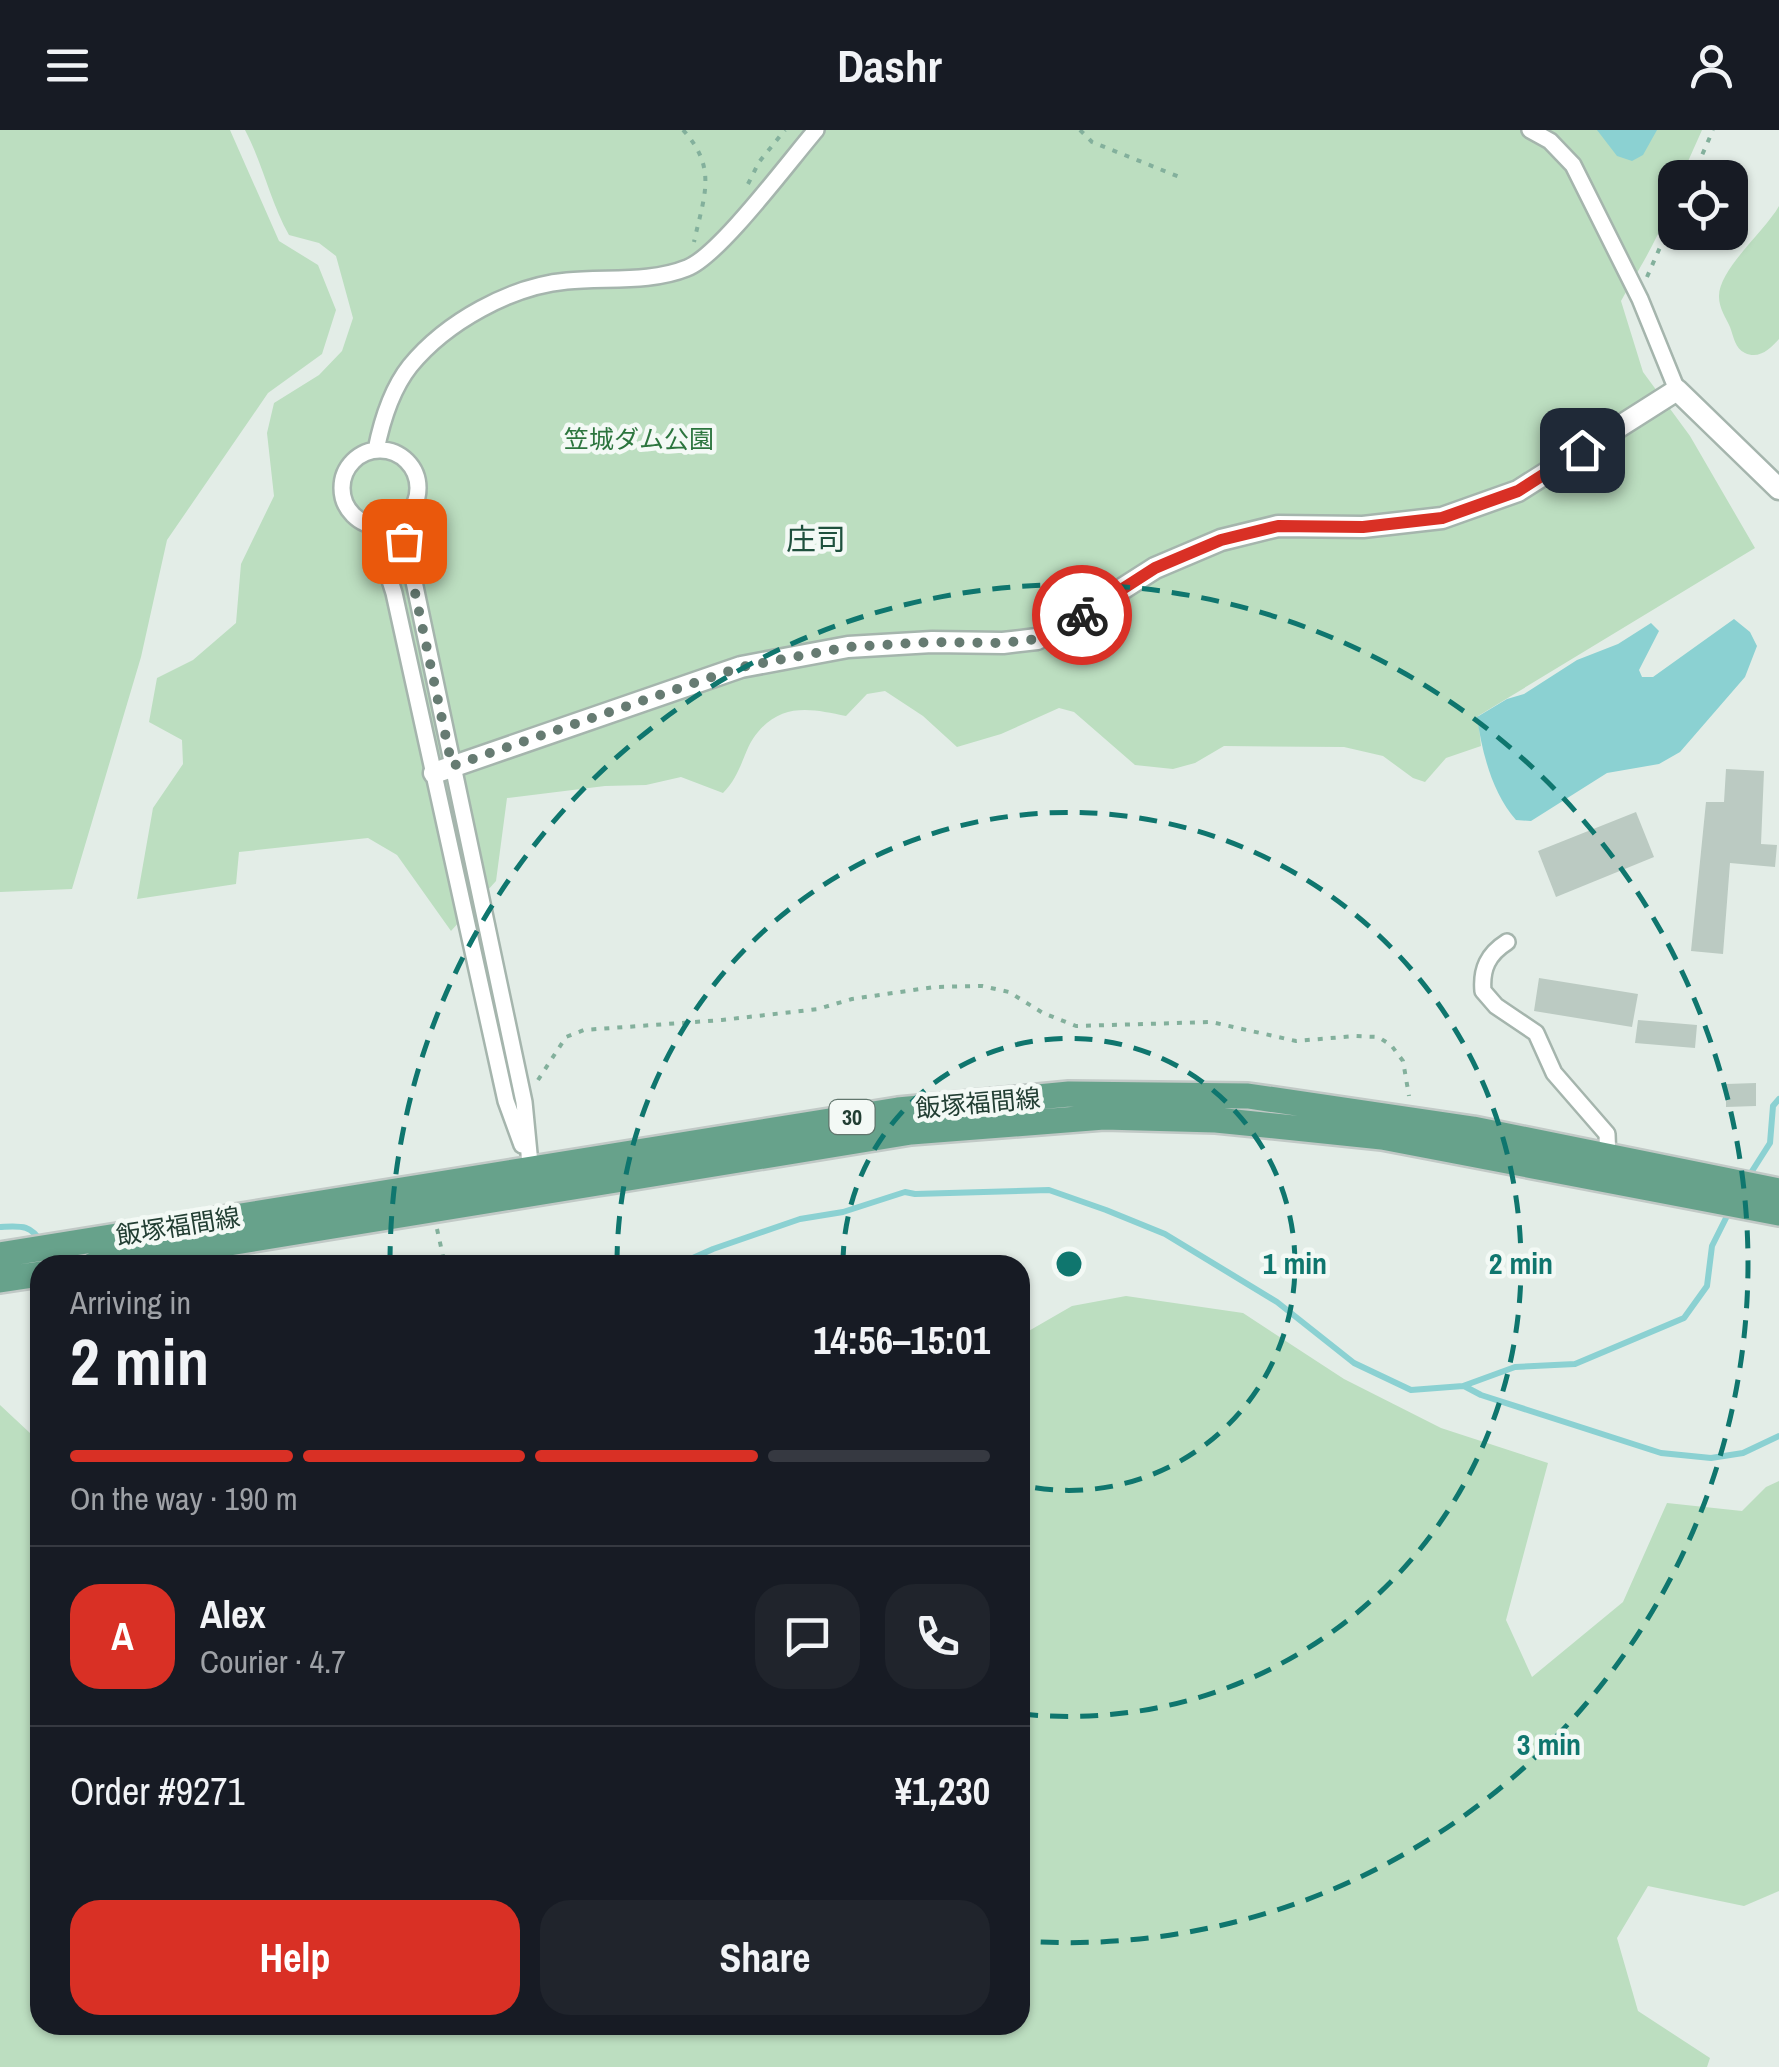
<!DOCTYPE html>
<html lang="en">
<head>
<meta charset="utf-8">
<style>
  :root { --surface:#171b24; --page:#20242c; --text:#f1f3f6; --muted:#9ea1a6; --line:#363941; --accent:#d93025 }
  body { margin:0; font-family:"Archivo Narrow","Noto Sans JP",sans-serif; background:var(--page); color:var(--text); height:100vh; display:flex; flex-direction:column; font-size:38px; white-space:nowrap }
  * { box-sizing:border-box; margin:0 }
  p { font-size:32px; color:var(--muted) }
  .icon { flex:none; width:55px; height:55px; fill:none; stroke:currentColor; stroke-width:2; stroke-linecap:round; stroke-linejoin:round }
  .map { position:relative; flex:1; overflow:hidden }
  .side { position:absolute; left:30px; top:1125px; width:1000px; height:780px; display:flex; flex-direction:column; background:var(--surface); border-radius:30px; box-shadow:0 2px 8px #0004 }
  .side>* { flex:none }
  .buttons { position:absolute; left:1658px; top:30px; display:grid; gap:20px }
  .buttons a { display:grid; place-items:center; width:90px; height:90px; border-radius:20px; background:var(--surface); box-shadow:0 2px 8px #0004; font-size:50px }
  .pin { position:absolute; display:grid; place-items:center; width:85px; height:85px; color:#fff; margin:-42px; border-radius:20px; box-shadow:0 5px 15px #0006 }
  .courier { position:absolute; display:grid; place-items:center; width:100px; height:100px; margin:-50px; border:8px solid #d93025; border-radius:50%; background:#fff; color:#222; box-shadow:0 2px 12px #0007 }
  .headline em { font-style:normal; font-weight:700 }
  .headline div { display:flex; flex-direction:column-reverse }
  .headline { display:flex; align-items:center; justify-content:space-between; height:170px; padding:0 40px }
  h1 { font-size:65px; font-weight:700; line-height:75px }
  .bar { display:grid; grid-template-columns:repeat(4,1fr); gap:15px 10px; align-content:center; height:120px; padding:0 40px }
  .bar i { height:12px; border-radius:8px; background:var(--line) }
  .bar .active { background:var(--accent) }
  .bar p { grid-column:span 4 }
  .line { display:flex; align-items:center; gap:25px; padding:0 40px; border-top:2px solid var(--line) }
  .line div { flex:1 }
  .round { display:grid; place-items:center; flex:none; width:105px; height:105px; border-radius:30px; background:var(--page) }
  .button { display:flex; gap:20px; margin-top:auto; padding:20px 40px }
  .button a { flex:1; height:115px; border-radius:30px; background:var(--accent); color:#fff; font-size:40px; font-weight:700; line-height:115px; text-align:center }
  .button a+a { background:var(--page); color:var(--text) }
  header { display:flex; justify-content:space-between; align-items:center; height:130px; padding:0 40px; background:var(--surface); font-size:45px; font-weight:700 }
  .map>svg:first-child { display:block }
</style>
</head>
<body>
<header><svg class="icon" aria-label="menu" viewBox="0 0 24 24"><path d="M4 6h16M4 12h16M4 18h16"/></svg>Dashr<svg class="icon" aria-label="person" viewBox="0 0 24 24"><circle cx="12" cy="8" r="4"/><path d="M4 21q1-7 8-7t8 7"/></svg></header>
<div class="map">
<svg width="1779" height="1937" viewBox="0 0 1779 1937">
  <rect width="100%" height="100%" fill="#e3ede7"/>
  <path fill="#bcdec0" d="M0,0H230L279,111L318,135L336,180L322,224L268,263L167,410L141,527L72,759L0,762Z
    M245,0H1702L1681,47L1675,48C1675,84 1639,138 1621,171L1643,242L1690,306L1755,418L1478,586L1481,616L1446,628L1425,652L1413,648L1383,626L1344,617L1224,616L1195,633L1173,639L1135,635L1074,582L1059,578L1001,604L957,617L923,586L885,561L867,564L846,586C813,579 783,572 758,602C743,619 743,643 723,663L681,647L646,655L605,656L507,668L496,751L451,801L397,725L368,708L239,722L236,754L137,769L153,678L183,634L182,610L149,592L157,548L193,530L236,493L241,434L274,366L267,303L274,273L319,245L342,221L353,188L336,126L319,113L289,105C270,71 263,34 245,0Z
    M1779,76V209C1771,218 1759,230 1745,223C1735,218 1734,208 1730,197C1726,188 1719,178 1719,167C1718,140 1765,101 1779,76Z
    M1126,1166L1243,1183L1344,1249L1441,1298L1548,1333L1506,1490L1532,1547L1623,1472L1667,1373L1742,1381L1766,1357L1779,1351V1761L1744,1776L1648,1756L1617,1808L1638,1881L1710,1928L1707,1937H0V1275L30,1303L40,1306V1895H1020V1206L1072,1176Z"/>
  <path fill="#8bd1d2" d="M1597,0H1657L1643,25L1632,31L1617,26Z
    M1734,489L1750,502L1757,516L1745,547L1680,622L1659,634L1607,643L1531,691L1516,690C1492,663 1482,622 1477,587L1507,569L1524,564L1577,530L1618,514L1651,493L1659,501L1639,540L1642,547H1653Z"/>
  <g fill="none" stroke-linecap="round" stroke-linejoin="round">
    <path stroke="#8bd1d2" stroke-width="6" d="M1747,1049L1770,1013L1773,976L1779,969
      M0,1097C21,1096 30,1094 42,1113
      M677,1135L713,1119L800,1089L843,1082L905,1062L915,1064L1049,1060L1106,1080L1165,1104L1277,1172L1354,1233L1411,1260L1463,1256L1515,1237L1575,1234L1684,1188L1707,1156L1712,1116L1729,1082
      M1464,1256L1481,1265L1661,1323L1711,1328L1743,1323L1779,1306"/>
  </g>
  <path fill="#bbcac2" d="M1726,639L1764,641L1761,714L1777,715L1775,737L1730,733L1723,824L1691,821L1706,672H1724Z
    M1636,682L1654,727L1556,767L1538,721Z
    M1539,848L1638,864L1632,897L1534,881Z
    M1638,890L1697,895L1695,918L1635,913Z
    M1756,953V976L1726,977V954Z"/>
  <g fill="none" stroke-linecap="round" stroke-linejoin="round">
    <g stroke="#a5b5ad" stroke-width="20">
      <path id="minor" d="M1530,0L1550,11L1573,35L1640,169L1677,260
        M342 358a38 38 0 1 1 76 0a38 38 0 1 1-76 0Z
        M376,320C382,290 391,260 410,236C446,192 511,156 567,151C605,147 650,153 687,138C719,126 790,30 816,0
        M401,390L524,972L531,1044
        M373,397L394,463L506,971L522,1015
        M1507,812C1488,824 1481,839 1483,861L1496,876L1536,903L1554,943L1607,1004L1608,1030"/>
    </g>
    <g stroke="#a5b5ad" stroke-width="25">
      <path id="tertiary" d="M434,643L741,537L848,517L932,512L1003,513L1037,509L1072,491L1155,438L1221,410L1278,396L1363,397L1442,388L1518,361L1677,260L1779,359"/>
    </g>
    <g stroke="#c1c9c6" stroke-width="30">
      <path id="primary" d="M0,1125L898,980L1069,964L1248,966L1473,999L1779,1061
        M93,1135L911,1002L1104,987L1216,990L1382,1007L1779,1083
        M0,1150L40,1144"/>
    </g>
    <path stroke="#83b09c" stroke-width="4" stroke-dasharray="5 8" stroke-linecap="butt" d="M683,0C718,38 704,66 694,112
      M1080,0L1092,12L1182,48
      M1692,48L1713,0
      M748,54L759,32L785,0
      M1647,147L1675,83
      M538,950L566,907L584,900L722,890L818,879L852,869L934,857L982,856L1009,862L1043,883L1076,896L1211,892L1296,911L1355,906L1378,907L1391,915L1403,931L1409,966
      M437,1099L445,1135"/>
    <use href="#minor" stroke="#fff" stroke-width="15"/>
    <use href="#tertiary" stroke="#fff" stroke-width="20"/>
    <use href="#primary" stroke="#67a28b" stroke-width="25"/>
  </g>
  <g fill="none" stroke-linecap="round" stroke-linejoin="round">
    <path stroke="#667b72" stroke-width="10" stroke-dasharray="0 18" d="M404,411L452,636L741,537L848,517L932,512L1002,513L1037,509L1082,485"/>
    <path stroke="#d93025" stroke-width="12" d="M1082,485L1155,438L1221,410L1278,396L1363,397L1442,388L1518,361L1582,320"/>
  </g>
  <g fill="none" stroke="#0f766e" stroke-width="5" stroke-dasharray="18 12">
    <path d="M843 1134A226 226 0 1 1 1020 1355"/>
    <path d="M617 1134A452 452 0 1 1 1022 1584"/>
    <path d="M390 1134A679 679 0 1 1 1022 1811"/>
  </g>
  <g text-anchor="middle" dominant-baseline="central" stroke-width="9" stroke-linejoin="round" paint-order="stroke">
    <rect fill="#f3f9f5" stroke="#61766d" stroke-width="2.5" x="829.5" y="970" width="45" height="34" rx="8"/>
    <g font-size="22" font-weight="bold" fill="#223e33">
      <text x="852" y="987">30</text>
    </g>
    <g font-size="25" fill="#2c753e" stroke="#f3f9f5">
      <text x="639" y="309">笠城ダム公園</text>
    </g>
    <g font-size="25" fill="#223e33" stroke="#f3f9f5">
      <text transform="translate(978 973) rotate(-5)">飯塚福間線</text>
      <text transform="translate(178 1096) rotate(-9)">飯塚福間線</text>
    </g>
    <g font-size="30" fill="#1e503d" stroke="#f3f9f5">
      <text x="816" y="409">庄司</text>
    </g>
  </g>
  <circle cx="1069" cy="1134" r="15" fill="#0f766e" stroke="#f3f9f5" stroke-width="5"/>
  <g font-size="30" text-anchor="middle" font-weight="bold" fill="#0f766e" stroke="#f3f9f5" stroke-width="9" stroke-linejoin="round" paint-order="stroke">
    <text x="1295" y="1144">1 min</text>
    <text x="1521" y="1144">2 min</text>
    <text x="1549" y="1625">3 min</text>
  </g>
</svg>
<div class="buttons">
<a><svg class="icon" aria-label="locate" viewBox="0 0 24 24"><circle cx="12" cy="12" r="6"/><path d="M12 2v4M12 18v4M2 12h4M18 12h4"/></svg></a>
</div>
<div class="pin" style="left:404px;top:411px;background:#ea580c"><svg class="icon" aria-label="bag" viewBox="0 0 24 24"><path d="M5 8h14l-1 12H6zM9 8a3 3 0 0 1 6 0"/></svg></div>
<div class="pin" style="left:1582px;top:320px;background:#1f2937"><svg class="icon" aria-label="home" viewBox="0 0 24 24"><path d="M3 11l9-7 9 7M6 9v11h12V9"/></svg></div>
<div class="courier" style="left:1082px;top:485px"><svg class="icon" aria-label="bike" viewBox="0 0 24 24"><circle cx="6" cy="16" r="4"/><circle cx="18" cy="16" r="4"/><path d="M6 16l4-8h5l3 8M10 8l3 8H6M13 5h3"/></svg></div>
<section class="side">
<div class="headline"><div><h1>2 min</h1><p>Arriving in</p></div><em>14:56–15:01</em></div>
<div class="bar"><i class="active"></i><i class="active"></i><i class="active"></i><i></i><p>On the way · 190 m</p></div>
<div class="line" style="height:180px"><b class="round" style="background:var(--accent);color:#fff">A</b><div><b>Alex</b><p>Courier · 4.7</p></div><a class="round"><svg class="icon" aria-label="chat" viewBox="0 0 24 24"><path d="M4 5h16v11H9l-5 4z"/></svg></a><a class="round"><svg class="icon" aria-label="phone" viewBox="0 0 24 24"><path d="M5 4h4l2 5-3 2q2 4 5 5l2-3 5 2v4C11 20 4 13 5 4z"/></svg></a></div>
<div class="line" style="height:130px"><div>Order #9271</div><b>¥1,230</b></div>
<div class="button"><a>Help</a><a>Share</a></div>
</section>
</div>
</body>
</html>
